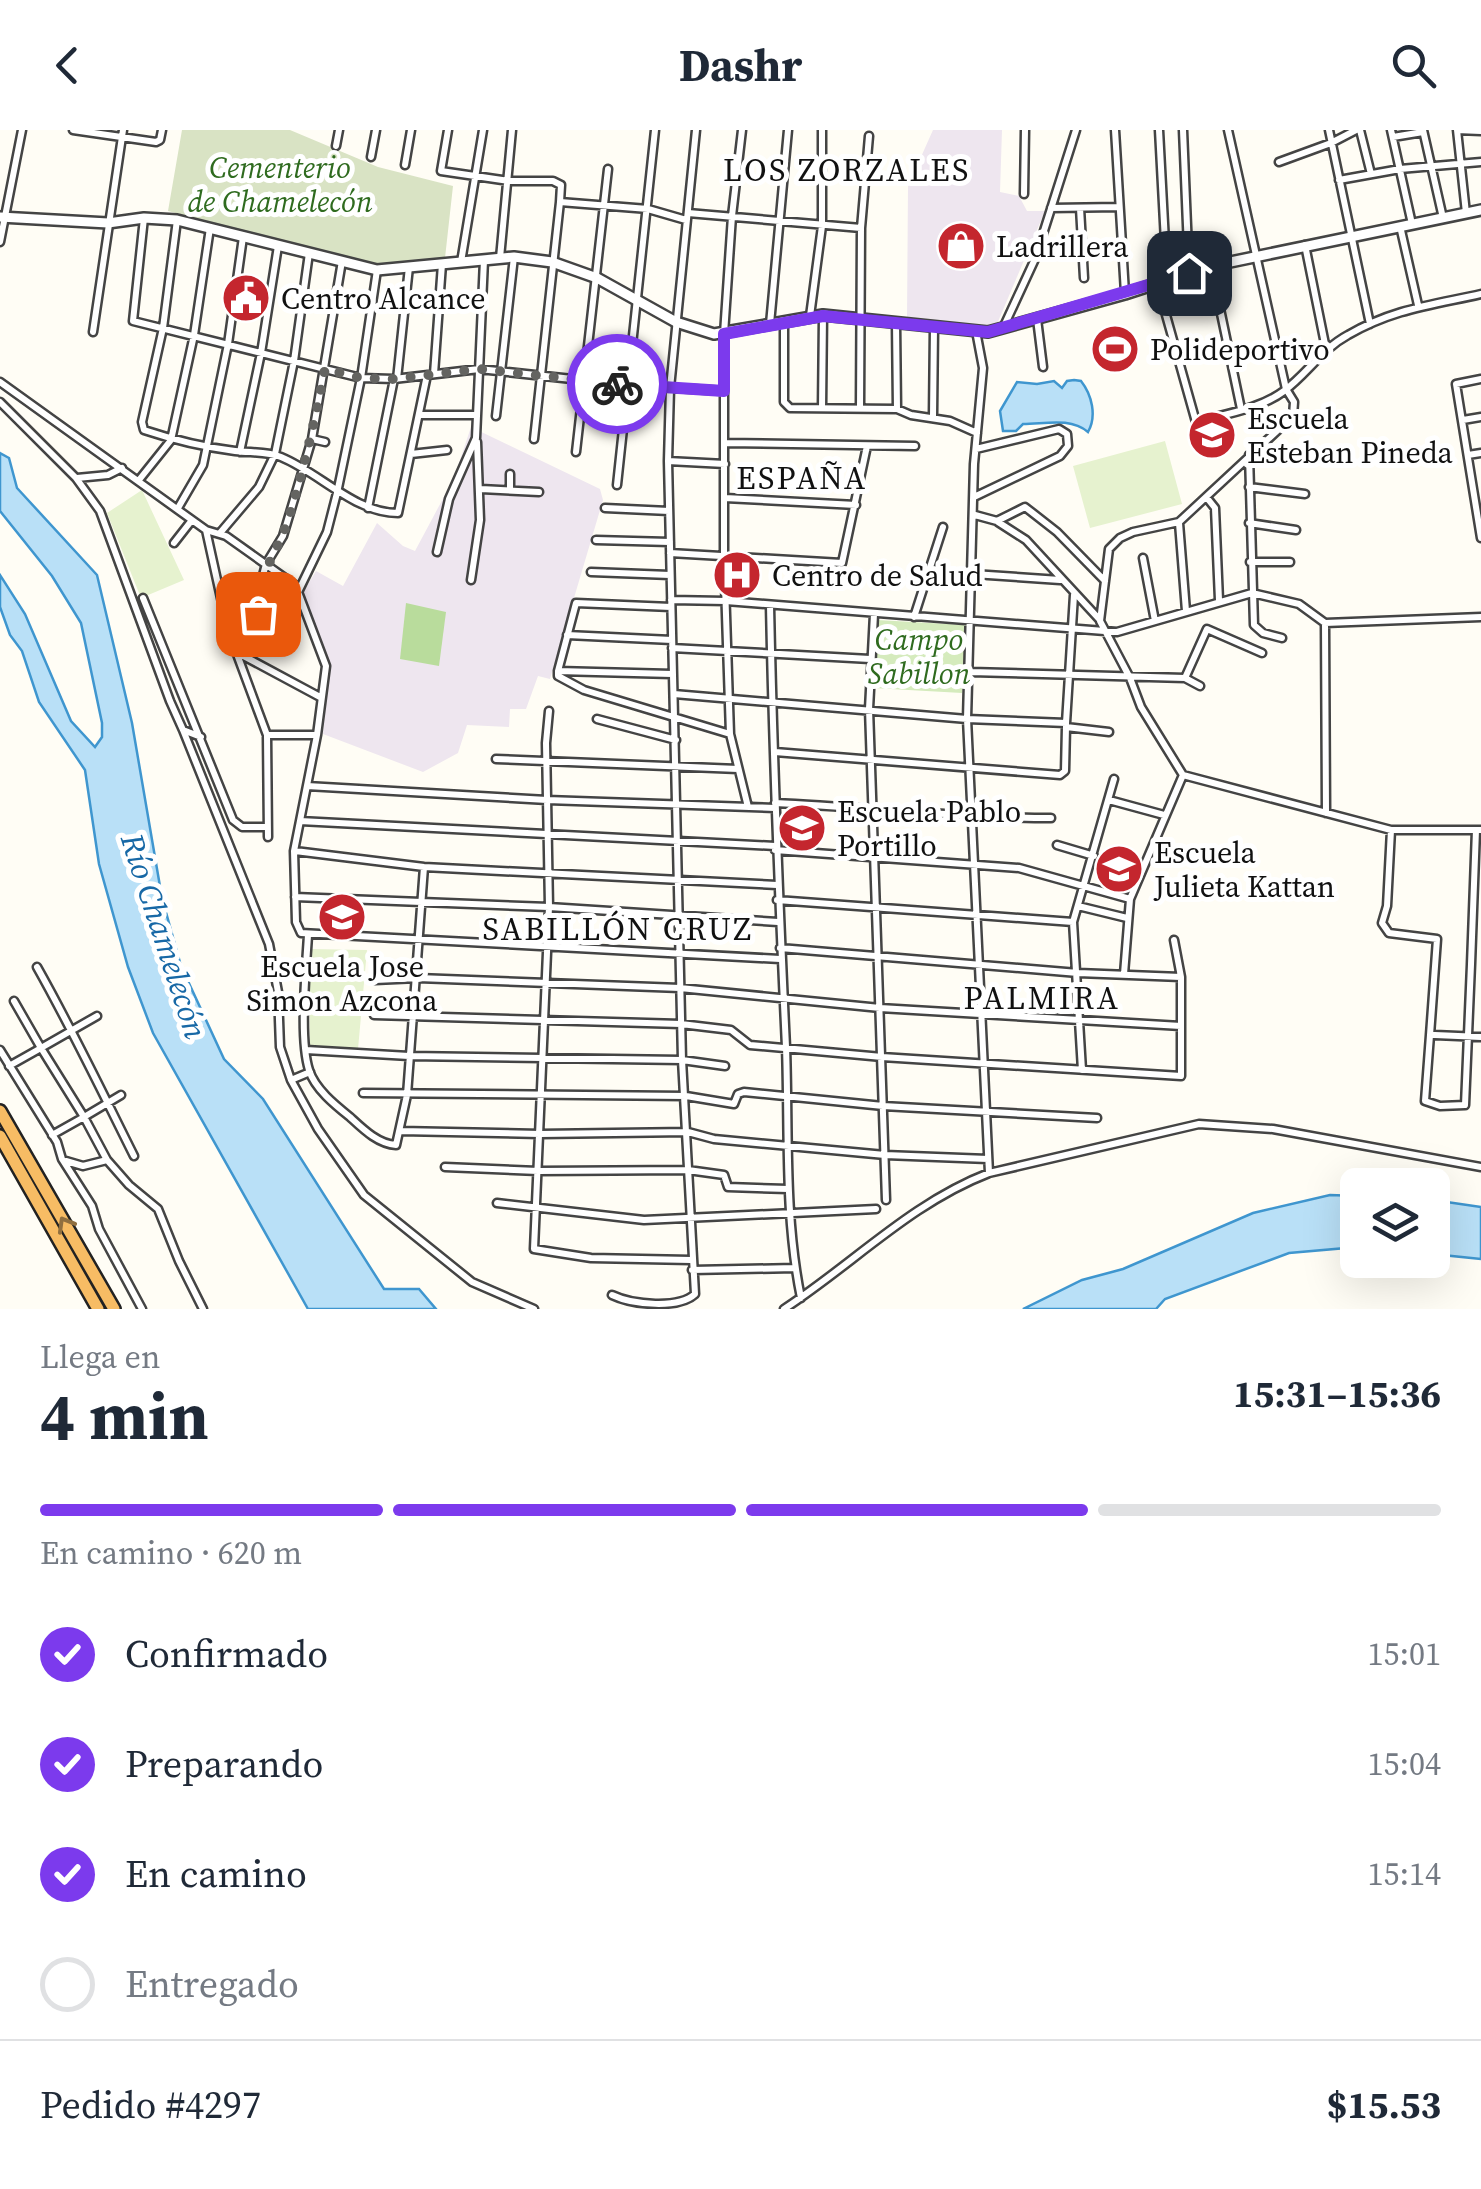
<!DOCTYPE html>
<html lang="es">
<head>
<meta charset="utf-8">
<style>
  :root { --surface:#fff; --page:#f2f2f3; --text:#1f2937; --muted:#747a83; --line:#e0e1e3; --accent:#7c3aed }
  body { margin:0; font-family:"Source Serif 4",serif; background:var(--page); color:var(--text); height:100vh; display:flex; flex-direction:column; font-size:38px; white-space:nowrap }
  * { box-sizing:border-box; margin:0 }
  p { font-size:32px; color:var(--muted) }
  .icon { flex:none; width:55px; height:55px; fill:none; stroke:currentColor; stroke-width:2; stroke-linecap:round; stroke-linejoin:round }
  .map { position:relative; height:1179px; overflow:hidden }
  .details { display:flex; flex-direction:column; background:var(--surface); flex:1 }
  .details>* { flex:none }
  .fabs { position:absolute; left:1340px; top:1038px; display:grid; gap:20px }
  .fabs a { display:grid; place-items:center; width:110px; height:110px; border-radius:15px; background:var(--surface); box-shadow:0 10px 40px #0002; font-size:50px }
  .pin { position:absolute; display:grid; place-items:center; width:85px; height:85px; color:#fff; margin:-42px; border-radius:20px; box-shadow:0 5px 15px #0006 }
  .courier { position:absolute; display:grid; place-items:center; width:100px; height:100px; margin:-50px; border:8px solid #7c3aed; border-radius:50%; background:#fff; color:#222; box-shadow:0 2px 12px #0007 }
  .summary em { font-style:normal; font-weight:700 }
  .summary div { display:flex; flex-direction:column-reverse }
  .summary { display:flex; align-items:center; justify-content:space-between; height:170px; padding:0 40px }
  h1 { font-size:65px; font-weight:700; line-height:75px }
  .bar { display:grid; grid-template-columns:repeat(4,1fr); gap:15px 10px; align-content:center; height:120px; padding:0 40px }
  .bar i { height:12px; border-radius:8px; background:var(--line) }
  .bar .current { background:var(--accent) }
  .bar p { grid-column:span 4 }
  .line { display:flex; align-items:center; gap:25px; padding:0 40px; border-top:2px solid var(--line) }
  .line div { flex:1 }
  ol { padding:0 40px; list-style:none }
  li { display:flex; align-items:center; gap:30px; height:110px }
  li p { margin-inline-start:auto }
  li .icon { padding:10px; border-radius:50%; background:var(--accent); color:#fff; stroke-width:4 }
  li:last-child { color:var(--muted) }
  li i { width:55px; height:55px; border:5px solid var(--line); border-radius:50% }
  header { display:flex; justify-content:space-between; align-items:center; height:130px; padding:0 40px; background:var(--surface); font-size:45px; font-weight:700 }
  .map>svg:first-child { display:block }
</style>
</head>
<body>
<header><svg class="icon" aria-label="back" viewBox="0 0 24 24"><path d="M15 5l-7 7 7 7"/></svg>Dashr<svg class="icon" aria-label="search" viewBox="0 0 24 24"><circle cx="10" cy="10" r="6"/><path d="M15 15l6 6"/></svg></header>
<div class="map">
<svg width="1481" height="1179" viewBox="0 0 1481 1179">
  <rect width="100%" height="100%" fill="#fffdf5"/>
  <path fill="#eee6ef" d="M933,0H1002L1000,62L1019,66L1027,81H1045L997,194L986,197L907,188L908,56Z
    M471,297L600,359L603,370L550,549L538,546L526,579H510L509,597L467,595L458,623L423,642L323,604L329,536L302,464L316,441L343,456L377,393L403,416L415,421L454,348Z"/>
  <path fill="#d5ebbd" d="M877,490L966,495L962,563L873,558Z"/>
  <path fill="#b9dc9c" d="M406,473L446,482L439,536L400,529Z"/>
  <path fill="#d9e3c4" d="M182,0H290L378,37L453,56L445,128L378,135L168,81Z"/>
  <path fill="#e6f2cf" d="M1165,311L1182,374L1090,398L1073,336Z
    M142,360L184,450L141,468L107,383Z
    M309,819L367,820L358,919L310,918Z"/>
  <path fill="#b9e0f7" stroke="#3f96cf" stroke-width="2.5" d="M1074,250L1081,251C1092,265 1097,286 1088,302C1070,287 1045,294 1023,294L1016,301H1003L1000,281L1017,252L1037,254L1054,251L1062,258L1067,251Z
    M0,323L9,328L17,358L97,445L132,593L162,768L181,836L224,929L263,969L384,1159H419L436,1179H308L153,903L128,837L99,734L85,640L39,572L22,521L10,505L0,477V445L25,484L71,591L95,617L102,607V593L81,493L52,446L0,381Z
    M1330,1065L1357,1066V1117L1289,1123L1165,1169L1156,1179H1023L1082,1150L1123,1139L1253,1083Z
    M1433,1070L1481,1077V1129L1433,1124Z"/>
  <g fill="none" stroke-linecap="round" stroke-linejoin="round">
    <g stroke="#444" stroke-width="11">
      <path id="minor" d="M73,0L156,12L160,10L162,0
        M448,0L441,41L509,51H553L561,55L560,72L648,79L686,90
        M742,0L732,86L724,204V425L730,604L748,677
        M1115,0L1125,163
        M1159,0L1167,149
        M1183,0L1189,143
        M1228,0L1286,259L1294,272L1293,286L1179,392L1133,402L1120,408L1109,419L1100,491L1130,548L1141,577L1183,645L1391,700H1481
        M1329,0L1370,194
        M1360,0L1371,44
        M1391,0L1412,94
        M1423,0L1443,88
        M1457,0L1466,83
        M1457,0L1481,1
        M1393,7L1423,2
        M336,16L339,0
        M371,27L376,0
        M1279,32L1331,13L1356,0
        M405,35L411,0
        M1339,50L1400,39L1481,32
        M1024,64L1025,0
        M1051,78L1119,77
        M1080,78L1084,148
        M688,83L861,98
        M144,88L133,191L361,248L394,249L479,239L628,255L724,261
        M177,90L163,198L142,292L144,300C174,310 203,317 235,321C250,323 267,321 281,327C320,343 355,383 398,383L427,245
        M1400,96L1418,175
        M0,112L22,0
        M1305,115L1326,219
        M500,128L512,0
        M461,132L483,0
        M1211,136L1241,279
        M377,140L361,248L337,363L327,402L298,462L326,536L317,605L294,721L296,792L301,803L780,829
        M1157,153L1196,292C1225,284 1260,279 1284,261C1307,244 1322,219 1348,205C1393,179 1432,175 1481,164
        M810,186L822,96V0
        M1037,189L1043,237
        M784,192V272L790,278L897,279L911,285L950,291L977,303
        M896,193L897,279
        M770,194L788,0
        M1004,196L1035,129L1076,0
        M976,201L983,238L974,334L967,589L989,1043
        M93,202L123,0
        M434,244L442,134
        M397,249L409,137
        M1481,249L1456,254L1481,408
        M0,252L206,400L226,406L299,458
        M0,272L76,348L100,381L170,571L183,600L201,607
        M822,278L823,185
        M860,278L861,98L869,6
        M419,285H477
        M496,286L514,127
        M933,286L934,197
        M1463,290L1481,287
        M312,309L325,312
        M534,309L560,72
        M725,313L915,316
        M240,322L261,223L278,116
        M576,322L608,39
        M411,324L447,320
        M1468,325L1481,323
        M668,331L725,334
        M510,344V360
        M77,348L108,345L122,338
        M139,350L171,310L194,205L210,98
        M617,355L655,0
        M1249,357L1305,364
        M481,359L539,362
        M974,367L1060,326L1068,316L1067,304L1059,299L976,319
        M725,368L856,375
        M1207,368L1215,378L1219,470
        M178,378L203,335L228,214L243,107
        M368,378L394,249
        M605,378L669,381
        M975,385L997,391L1025,377L1057,402L1105,451
        M998,392L1026,410L1100,490
        M1179,393L1186,481
        M1249,393L1296,400
        M206,400L228,500L267,605L268,707
        M220,403L259,357L275,324L294,231L309,123
        M596,410L670,412
        M174,413L192,390
        M437,422L449,369L476,308L484,130
        M670,423L842,433L867,316
        M1143,428L1155,491
        M1250,432H1290
        M591,442L670,445
        M973,444L1060,450
        M471,450L480,390L477,312
        M143,468L233,690L242,697H266
        M671,470L726,471L1117,502L1252,463L1299,474L1325,493L1326,683
        M770,476C773,623 779,770 786,917C789,1001 784,1085 801,1168
        M874,484L869,579L886,1070
        M914,487L943,397
        M1325,493L1481,487
        M567,505L672,510
        M1282,508L1263,503L1254,495L1249,325L1316,329
        M265,509L259,485L258,464L266,434L283,406L312,309L342,131
        M672,518L870,529
        M238,523L320,567
        M558,541V546L584,560L730,604
        M558,541L576,473L671,477
        M558,541L672,544
        M971,542L1185,548L1200,556
        M1185,548L1207,499L1262,523
        M674,564L967,589L1066,593V597L1109,602
        M549,581L546,613L549,777L534,1119L591,1128L691,1130
        M597,589L676,610
        M1066,593L1074,465
        M183,600L269,814L278,862L280,917L291,950L310,942
        M267,605H317
        M775,622L1060,645L1065,641L1066,597
        M496,629L738,639
        M307,656L547,670L775,678
        M1109,670L1164,685
        M775,673C867,677 959,688 1051,688
        M300,691L775,716
        M1391,700L1387,776L1382,793L1389,803L1437,809L1430,905
        M1476,700C1473,792 1469,883 1465,975L1440,976L1425,971L1430,905H1435L1481,907
        M1057,715L1094,726
        M775,720L1019,738L1130,769
        M295,721L424,737L777,755
        M295,767L549,777L778,792
        M777,770L1073,792
        M1078,776L1127,788
        M308,805C306,840 299,908 309,940C315,959 335,975 350,987C363,999 378,1014 396,1015L407,965L424,737
        M780,818L1078,843L1181,847
        M37,837C72,899 102,962 134,1026
        M1124,844L1130,769L1183,645
        M375,850L418,848L680,858L880,878L1181,896
        M14,871L41,918L97,886
        M374,885L681,894L731,900L750,915L882,927L1181,946V847L1174,810
        M0,920L57,1012L62,1029L92,1076L99,1099L142,1179
        M306,920L409,926L682,930L725,936
        M9,936L41,918L84,987L52,1005
        M1082,940L1073,792L1114,649
        M291,950L318,999L364,1065L472,1152L534,1179
        M363,963L686,966L734,974L738,964L744,962L883,976L1097,988
        M121,965L84,987L107,1030L129,1055L158,1079L179,1131L203,1179
        M401,1001L540,1004L688,1002L714,1009L885,1025L988,1029
        M66,1031L83,1036L107,1030
        M445,1037L538,1041L688,1040L724,1045L728,1057L788,1059
        M497,1073L644,1090L876,1079
        M692,1140L795,1138
        M612,1165C633,1175 679,1179 695,1164L682,930L668,331L670,258L696,0
        M784,1179C853,1134 911,1073 989,1043L1199,994L1273,999L1481,1037"/>
    </g>
    <g stroke="#444" stroke-width="14">
      <path id="tertiary" d="M0,87L108,93L144,88L177,90L377,140L514,127L552,132L597,148L676,192L714,204L823,185L988,202L1125,164L1211,136L1481,80"/>
    </g>
    <g stroke="#222" stroke-width="16">
      <path id="trunk" d="M0,981L114,1179
        M0,1006L98,1179"/>
    </g>
    <use href="#minor" stroke="#fff" stroke-width="6"/>
    <use href="#tertiary" stroke="#fff" stroke-width="9"/>
    <use href="#trunk" stroke="#f7bc64" stroke-width="11"/>
  </g>
  <defs><path id="oneway-chevron" d="M-2-3.5L2.5 0L-2 3.5" fill="none" stroke-width="1.6" stroke-linecap="round" stroke-linejoin="round" transform="scale(2.5)"/></defs>
  <use stroke="#906f3f" href="#oneway-chevron" transform="translate(65 1094) rotate(-120)"/>
  <g fill="none" stroke-linecap="round" stroke-linejoin="round">
    <path stroke="#646461" stroke-width="10" stroke-dasharray="0 18" d="M258,484C258,441 276,427 288,390C304,340 315,290 325,239L361,248L394,249L479,239L617,254"/>
    <path stroke="#7c3aed" stroke-width="12" d="M617,254L724,261V204L823,186L988,202L1189,143"/>
  </g>
  <defs>
    <g id="shop-disc" transform="scale(2.5)"><circle r="9.5" fill="#c4262e" stroke="#fff"/><path d="M-5-2.5h2.3a2.7 3.5 0 0 1 5.4 0H5L5.5 6h-11ZM-1.5-2.5h3a1.5 2.3 0 0 0-3 0Z" fill="#fff"/></g>
    <g id="civic-disc" transform="scale(2.5)"><circle r="9.5" fill="#c4262e" stroke="#fff"/><path d="M-.6-6.5H3V-4.5H.6V-3L4-1V1h2V6H-6V1h2V-1L-.6-3ZM-1.2 2.5V6h2.4V2.5Z" fill="#fff"/></g>
    <g id="stadium-disc" transform="scale(2.5)"><circle r="9.5" fill="#c4262e" stroke="#fff"/><path d="M0-5a6.5 5 0 1 0 0 10a6.5 5 0 1 0 0-10ZM-3.5-1.8h7v3.6h-7Z" fill="#fff"/></g>
    <g id="school-disc" transform="scale(2.5)"><circle r="9.5" fill="#c4262e" stroke="#fff"/><path d="M0-5L7-2L0 1L-7-2ZM-4 1L0 2.5L4 1V4Q0 6-4 4Z" fill="#fff"/></g>
    <g id="hospital-disc" transform="scale(2.5)"><circle r="9.5" fill="#c4262e" stroke="#fff"/><path d="M-5-5h3v3.5h4V-5h3V5h-3V1.5h-4V5h-3Z" fill="#fff"/></g>
  </defs>
  <g fill-rule="evenodd">
    <use href="#shop-disc" x="961" y="116"/>
    <use href="#civic-disc" x="246" y="168"/>
    <use href="#stadium-disc" x="1115" y="219"/>
    <use href="#school-disc" x="1212" y="305"/>
    <use href="#hospital-disc" x="737" y="445"/>
    <use href="#school-disc" x="802" y="698"/>
    <use href="#school-disc" x="1119" y="739"/>
    <use href="#school-disc" x="342" y="787"/>
  </g>
  <g text-anchor="middle" dominant-baseline="central" stroke-width="10" stroke-linejoin="round" paint-order="stroke">
    <g font-size="30" font-style="italic" fill="#2f6b1f" stroke="#fff">
      <text x="280" y="37">Cementerio<tspan x="280" dy="34">de Chamelecón</tspan></text>
      <text x="919" y="509">Campo<tspan x="919" dy="34">Sabillon</tspan></text>
    </g>
    <g font-size="30" fill="#111" stroke="#fff" text-anchor="start">
      <text x="996" y="116">Ladrillera</text>
      <text x="281" y="168">Centro Alcance</text>
      <text x="1150" y="219">Polideportivo</text>
      <text x="1247" y="288">Escuela<tspan x="1247" dy="34">Esteban Pineda</tspan></text>
      <text x="772" y="445">Centro de Salud</text>
      <text x="837" y="681">Escuela Pablo<tspan x="837" dy="34">Portillo</tspan></text>
      <text x="1154" y="722">Escuela<tspan x="1154" dy="34">Julieta Kattan</tspan></text>
      <text x="342" y="836" text-anchor="middle">Escuela Jose<tspan x="342" dy="34">Simon Azcona</tspan></text>
    </g>
    <g font-size="32" letter-spacing="2.5" fill="#111" stroke="#fff">
      <text x="847" y="40">LOS ZORZALES</text>
      <text x="802" y="348">ESPAÑA</text>
      <text x="618" y="799">SABILLÓN CRUZ</text>
      <text x="1042" y="868">PALMIRA</text>
    </g>
    <g font-size="32" font-style="italic" fill="#1768a6" stroke="#fff">
      <text transform="translate(164 806) rotate(72)">Río Chamelecón</text>
    </g>
  </g>
</svg>
<div class="fabs">
<a><svg class="icon" aria-label="layers" viewBox="0 0 24 24"><path d="M12 4l9 5-9 5-9-5zM3 14l9 5 9-5"/></svg></a>
</div>
<div class="pin" style="left:258px;top:484px;background:#ea580c"><svg class="icon" aria-label="bag" viewBox="0 0 24 24"><path d="M5 8h14l-1 12H6zM9 8a3 3 0 0 1 6 0"/></svg></div>
<div class="pin" style="left:1189px;top:143px;background:#1f2937"><svg class="icon" aria-label="home" viewBox="0 0 24 24"><path d="M3 11l9-7 9 7M6 9v11h12V9"/></svg></div>
<div class="courier" style="left:617px;top:254px"><svg class="icon" aria-label="bike" viewBox="0 0 24 24"><circle cx="6" cy="16" r="4"/><circle cx="18" cy="16" r="4"/><path d="M6 16l4-8h5l3 8M10 8l3 8H6M13 5h3"/></svg></div>
</div>
<section class="details">
<div class="summary"><div><h1>4 min</h1><p>Llega en</p></div><em>15:31–15:36</em></div>
<div class="bar"><i class="current"></i><i class="current"></i><i class="current"></i><i></i><p>En camino · 620 m</p></div>
<ol>
<li><svg class="icon" aria-label="check" viewBox="0 0 24 24"><path d="M5 12l5 5 9-10"/></svg>Confirmado<p>15:01</p></li>
<li><svg class="icon" aria-label="check" viewBox="0 0 24 24"><path d="M5 12l5 5 9-10"/></svg>Preparando<p>15:04</p></li>
<li><svg class="icon" aria-label="check" viewBox="0 0 24 24"><path d="M5 12l5 5 9-10"/></svg>En camino<p>15:14</p></li>
<li><i></i>Entregado</li>
</ol>
<div class="line" style="height:130px"><div>Pedido #4297</div><b>$15.53</b></div>
</section>
</body>
</html>
